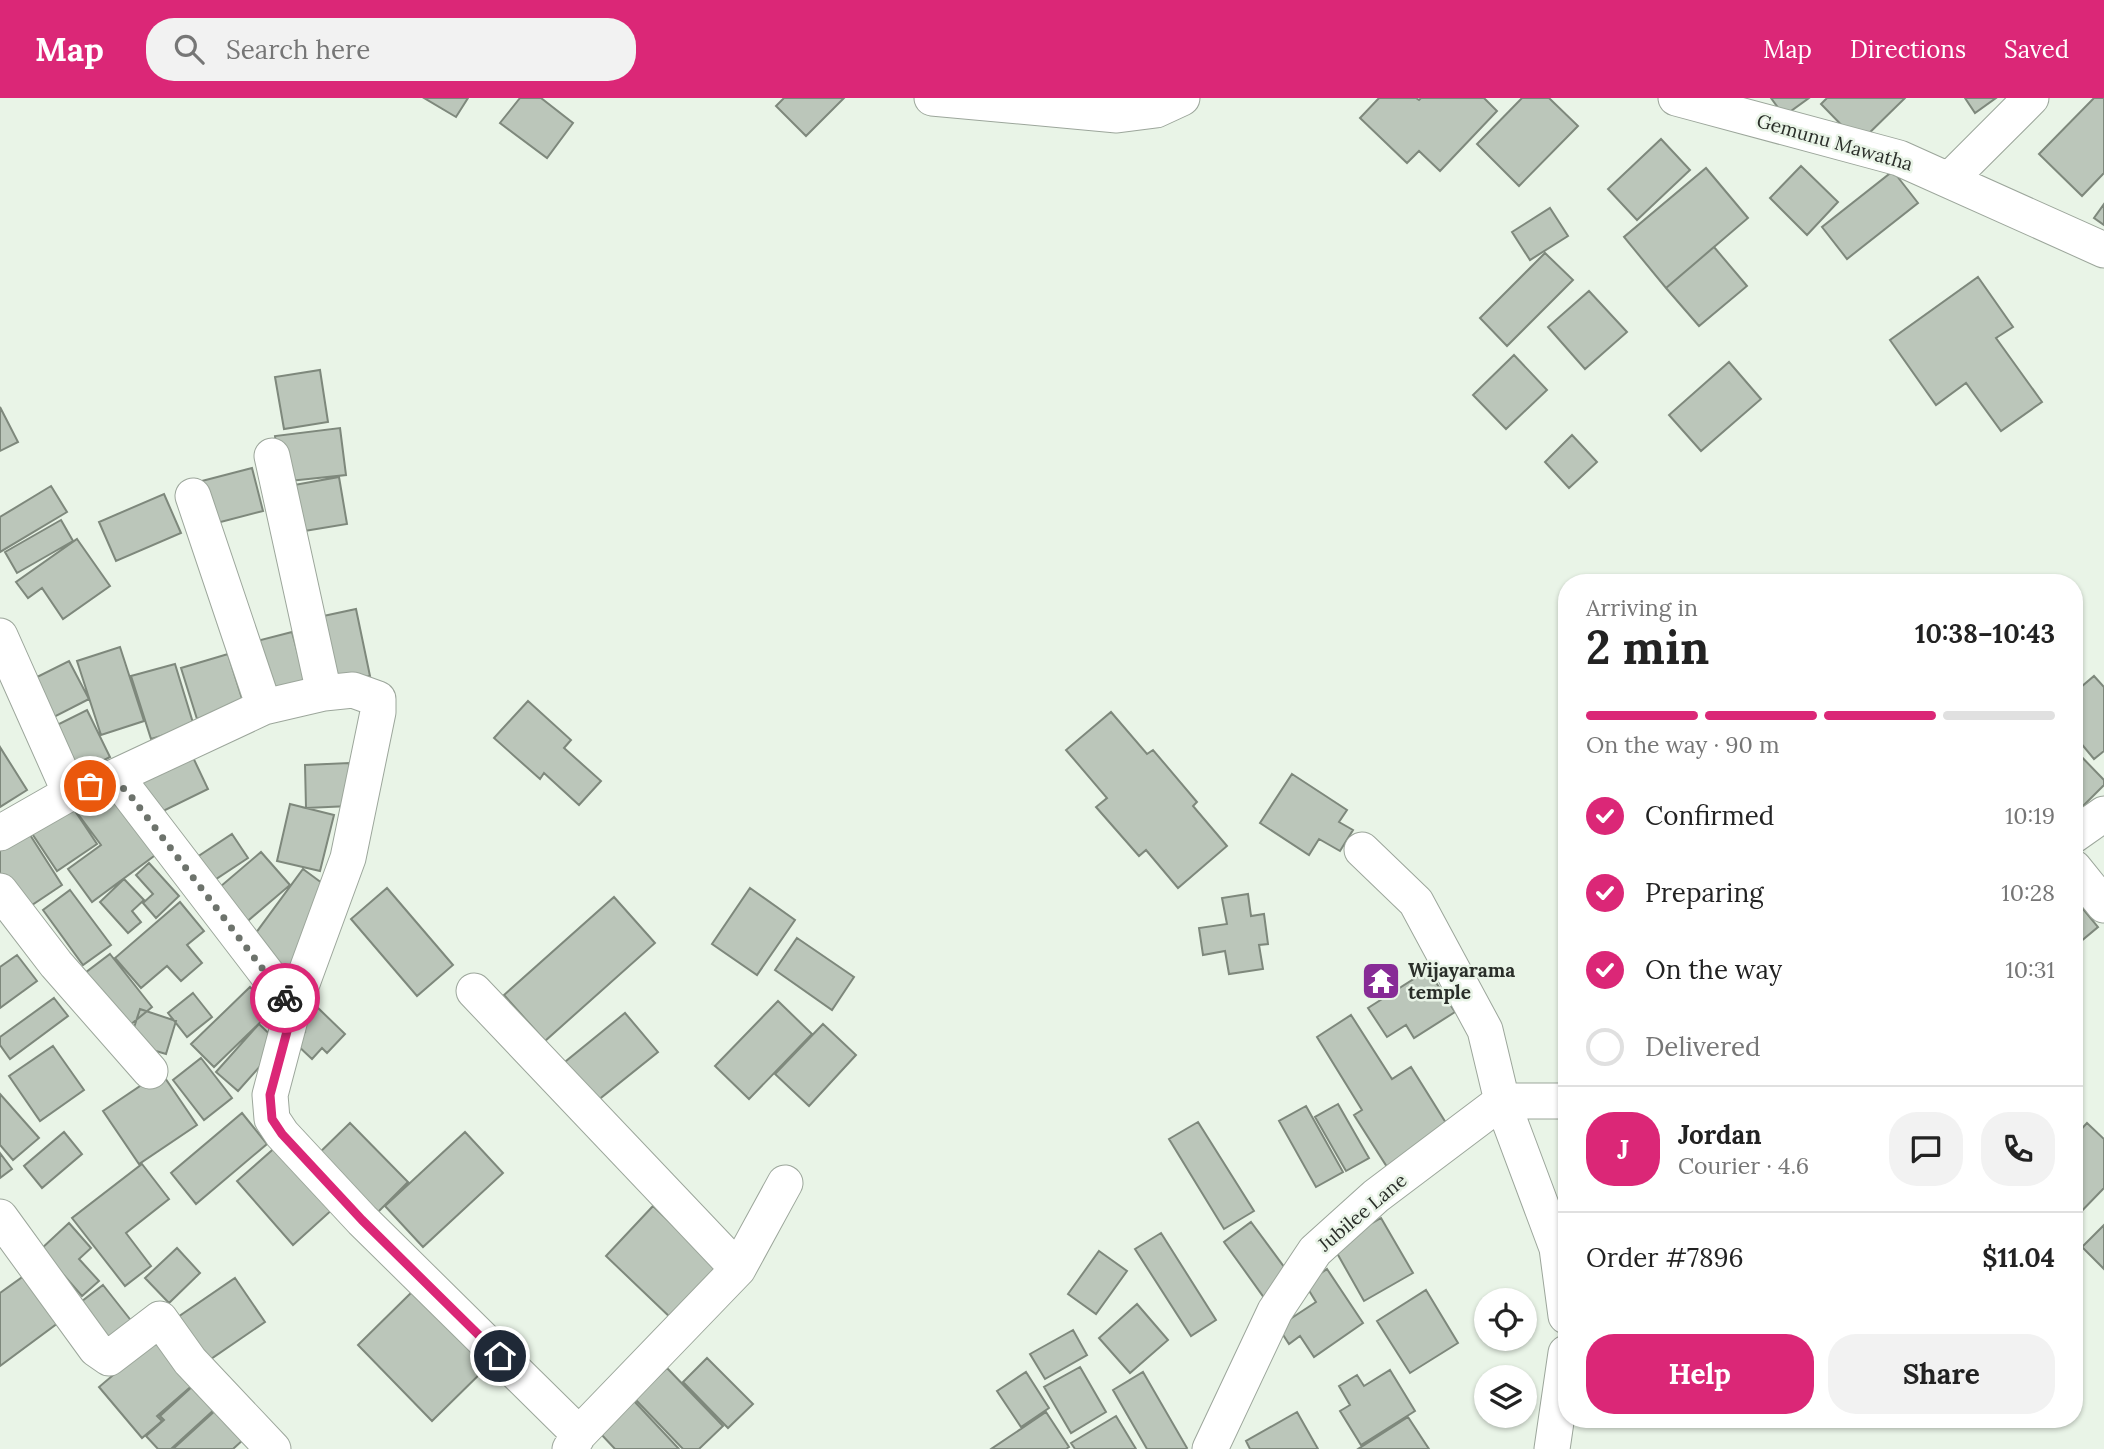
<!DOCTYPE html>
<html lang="en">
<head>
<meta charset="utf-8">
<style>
  :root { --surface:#fff; --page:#f2f2f2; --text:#222; --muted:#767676; --line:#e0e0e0; --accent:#db2777 }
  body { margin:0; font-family:Lora,serif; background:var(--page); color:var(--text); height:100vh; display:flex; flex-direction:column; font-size:26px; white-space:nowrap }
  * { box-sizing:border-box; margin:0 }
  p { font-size:23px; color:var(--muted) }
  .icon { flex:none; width:38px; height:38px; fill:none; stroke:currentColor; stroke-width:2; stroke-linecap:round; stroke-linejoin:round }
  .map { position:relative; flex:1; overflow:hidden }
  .side { position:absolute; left:1558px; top:476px; width:525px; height:854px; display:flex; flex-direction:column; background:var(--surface); border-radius:28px; box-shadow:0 2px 5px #0004 }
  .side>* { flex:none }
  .buttons { position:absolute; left:1474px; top:1190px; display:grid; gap:14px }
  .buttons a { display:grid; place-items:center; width:63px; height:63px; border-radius:50%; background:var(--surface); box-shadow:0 2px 5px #0004; font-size:35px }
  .pin { position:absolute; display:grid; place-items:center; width:60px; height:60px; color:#fff; margin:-30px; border:4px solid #fff; border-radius:50%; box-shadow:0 2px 7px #0007 }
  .courier { position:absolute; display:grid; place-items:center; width:70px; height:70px; margin:-35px; border:5px solid #db2777; border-radius:50%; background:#fff; color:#222; box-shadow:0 2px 9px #0007 }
  .headline em { font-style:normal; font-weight:700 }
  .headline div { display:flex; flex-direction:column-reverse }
  .headline { display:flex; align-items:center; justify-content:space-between; height:119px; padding:0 28px }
  h1 { font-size:46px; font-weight:700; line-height:52px }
  .bar { display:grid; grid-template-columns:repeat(4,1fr); gap:10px 7px; align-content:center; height:84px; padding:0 28px }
  .bar i { height:9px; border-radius:5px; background:var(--line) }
  .bar .current { background:var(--accent) }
  .bar p { grid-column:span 4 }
  .line { display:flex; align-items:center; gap:18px; padding:0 28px; border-top:2px solid var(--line) }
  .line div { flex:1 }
  .round { display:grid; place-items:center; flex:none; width:74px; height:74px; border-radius:28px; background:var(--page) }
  ol { padding:0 28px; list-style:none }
  li { display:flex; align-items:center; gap:21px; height:77px }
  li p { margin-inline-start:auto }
  li .icon { padding:7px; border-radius:50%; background:var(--accent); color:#fff; stroke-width:4 }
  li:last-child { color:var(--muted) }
  li i { width:38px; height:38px; border:4px solid var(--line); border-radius:50% }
  .primary-button { display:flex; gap:14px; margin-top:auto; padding:14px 28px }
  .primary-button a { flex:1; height:80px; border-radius:28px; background:var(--accent); color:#fff; font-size:28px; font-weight:700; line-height:80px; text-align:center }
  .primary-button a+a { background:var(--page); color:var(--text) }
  header { display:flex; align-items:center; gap:42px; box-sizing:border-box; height:98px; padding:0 35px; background:var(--accent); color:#fff }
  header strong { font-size:33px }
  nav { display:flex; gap:38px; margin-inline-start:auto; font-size:24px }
  .search { width:490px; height:63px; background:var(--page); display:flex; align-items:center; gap:18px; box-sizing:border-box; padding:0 24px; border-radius:28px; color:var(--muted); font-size:26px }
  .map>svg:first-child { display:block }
</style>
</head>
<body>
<header>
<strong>Map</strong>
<div class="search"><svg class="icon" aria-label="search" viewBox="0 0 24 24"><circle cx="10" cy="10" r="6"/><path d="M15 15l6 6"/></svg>Search here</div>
<nav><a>Map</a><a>Directions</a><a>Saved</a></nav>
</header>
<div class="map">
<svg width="2104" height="1351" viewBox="0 0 2104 1351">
  <rect width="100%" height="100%" fill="#e9f4e7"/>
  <path fill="#bbc6ba" stroke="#7e887c" stroke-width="2" d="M424,0H468L456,19Z
    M520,0H541L573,25L547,60L500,25Z
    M784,0H844L806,38L776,8Z
    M1379,0H1416L1419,2L1421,0H1484L1497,13L1440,73L1419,53L1407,65L1360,20Z
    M1522,0H1549L1578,28L1519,88L1477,46Z
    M1771,0H1809L1784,18Z
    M1827,0H1905L1859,45L1821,6Z
    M1965,0H1996L1975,15Z
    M2094,0H2104V75L2082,98L2039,56Z
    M1661,41L1690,72L1637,122L1608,91Z
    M1801,68L1838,104L1807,137L1770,100Z
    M1706,70L1748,120L1666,190L1624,139Z
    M1893,73L1918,105L1847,161L1822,129Z
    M2104,106V127L2094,120Z
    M1550,110L1568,138L1530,162L1512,134Z
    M1714,149L1747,188L1699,228L1666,190Z
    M1545,155L1573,182L1507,248L1480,220Z
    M1978,179L2013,229L1996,240L2042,304L2001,333L1966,285L1936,307L1890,242Z
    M1589,193L1627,234L1585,271L1548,229Z
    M1514,257L1547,292L1506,331L1473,297Z
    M1729,264L1761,301L1701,353L1669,317Z
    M320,272L328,324L284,331L275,279Z
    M0,309L18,344L0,353Z
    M340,330L346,377L280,384L275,338Z
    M1572,337L1597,364L1569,390L1545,364Z
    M252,370L263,413L209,427L198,384Z
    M339,379L347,426L292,435L283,389Z
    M51,388L67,414L0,454V419Z
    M164,396L181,435L116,463L99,424Z
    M61,422L73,443L17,475L5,454Z
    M77,441L110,488L63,521L42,490L28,500L16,484Z
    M356,511L370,578L328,587L314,520Z
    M292,534L308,593L265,604L249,545Z
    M120,549L144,623L101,637L77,563Z
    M228,556L244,607L197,621L181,570Z
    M69,563L89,601L52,620L33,581Z
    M175,566L194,628L151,641L131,578Z
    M2094,578L2104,589V653L2094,661L2074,637V595Z
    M528,603L571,642L564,650L601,683L579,707L544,675L540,681L494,640Z
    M87,612L110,659L71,679L47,632Z
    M1111,614L1147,656L1153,652L1197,704L1193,708L1227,748L1178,790L1146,752L1139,758L1096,709L1107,700L1066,652Z
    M0,649L27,692L0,709Z
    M189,651L208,691L149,720L129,681Z
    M2074,651L2104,682V687L2074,717Z
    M349,665L350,708L306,710L305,667Z
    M1292,676L1347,712L1339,724L1353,732L1340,753L1319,741L1309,757L1260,725Z
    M108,688L158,755L92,804L68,771L101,747L75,712Z
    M290,706L334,717L320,773L277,763Z
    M71,707L97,746L57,773L31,734Z
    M25,729L62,787L20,815L0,784V745Z
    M232,736L248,760L207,787L191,763Z
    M261,754L290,787L243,827L214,794Z
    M149,765L179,798L156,820L143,805L153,796L136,777Z
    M303,771L326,788L291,888L247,847Z
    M124,781L144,802L132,813L141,824L128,835L100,804Z
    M387,790L453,867L417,898L351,821Z
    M750,790L795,822L757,877L712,846Z
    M70,792L111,847L83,867L43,812Z
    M1248,796L1251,818L1264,816L1268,846L1259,847L1263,871L1229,876L1225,853L1203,857L1199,830L1227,826L1222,800Z
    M614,799L655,845L545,943L504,897Z
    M2074,800L2098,829L2074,849Z
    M180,804L204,833L187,847L202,865L181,883L167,868L141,890L115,860Z
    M797,840L854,879L832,912L775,872Z
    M110,856L152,909L124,932L81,878Z
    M17,857L37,883L0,910V869Z
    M1428,872L1455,914L1414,940L1406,927L1387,939L1368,910Z
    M250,889L273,912L214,969L191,946Z
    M193,895L212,919L187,939L168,915Z
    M54,900L68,918L10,961L0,947V939Z
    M778,903L812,936L749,1001L715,968Z
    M317,909L345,936L327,955L322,950L312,961L295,945L305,934L299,928Z
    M140,911L176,923L166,956L129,945Z
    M625,915L658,954L592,1007L560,968Z
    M1351,917L1392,981L1411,969L1451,1033L1389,1072L1354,1017L1362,1012L1317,939Z
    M259,926L280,946L238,993L216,974Z
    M823,926L856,957L809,1008L775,976Z
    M53,948L84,992L40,1023L9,978Z
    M201,960L232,1000L204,1022L173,982Z
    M161,974L197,1027L139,1066L103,1013Z
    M0,996L39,1040L13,1062L0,1047Z
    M1338,1006L1369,1060L1346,1073L1315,1019Z
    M1306,1008L1343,1074L1316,1089L1279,1023Z
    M242,1015L267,1046L196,1106L171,1075Z
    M1198,1024L1254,1113L1224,1131L1169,1041Z
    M350,1025L408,1084L373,1119L315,1059Z
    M2087,1025L2104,1041V1090L2074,1121V1039Z
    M64,1034L82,1056L42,1090L24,1068Z
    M465,1034L503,1075L423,1149L385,1108Z
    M278,1047L334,1110L293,1147L237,1083Z
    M0,1055L12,1071L0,1080Z
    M142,1066L169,1101L126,1135L151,1168L125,1188L72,1120Z
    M653,1108L720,1172L673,1222L606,1158Z
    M1381,1120L1413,1175L1364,1203L1333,1148Z
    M1251,1124L1293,1181L1265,1201L1224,1144Z
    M69,1125L91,1150L79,1161L99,1183L82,1198L41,1151Z
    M2104,1127V1171L2082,1149Z
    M1161,1135L1216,1222L1191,1238L1135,1151Z
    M177,1150L200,1175L169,1205L145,1180Z
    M1099,1153L1127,1173L1096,1216L1068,1196Z
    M1327,1171L1363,1225L1314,1259L1300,1238L1289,1246L1278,1229L1316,1204L1305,1186Z
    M28,1175L62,1222L0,1268V1195Z
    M235,1180L265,1224L205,1265L175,1221Z
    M103,1187L133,1225L108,1245L77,1207Z
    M417,1189L491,1265L432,1323L358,1247Z
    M1426,1192L1458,1245L1410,1275L1377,1223Z
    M1137,1206L1168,1242L1130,1275L1099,1240Z
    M1073,1232L1087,1257L1045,1281L1030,1256Z
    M157,1240L195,1285L157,1318L162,1323L142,1340L99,1289Z
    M707,1260L753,1306L728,1330L683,1284Z
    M1080,1269L1106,1314L1071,1335L1044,1289Z
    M667,1270L723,1328L699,1351H683L635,1301Z
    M1390,1272L1415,1313L1361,1347L1340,1313L1350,1307L1339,1288L1357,1277L1364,1288Z
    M1026,1274L1049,1310L1021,1329L997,1293Z
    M1143,1274L1187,1350L1186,1351H1147L1113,1292Z
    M195,1286L216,1310L171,1351H158L146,1338L164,1322L160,1318Z
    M634,1303L679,1351H615L600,1335Z
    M217,1311L244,1341L233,1351H173Z
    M1046,1314L1069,1349L1066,1351H991Z
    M1297,1314L1318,1351H1250L1246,1343Z
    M1116,1318L1136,1351H1075L1071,1345Z
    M1408,1319L1429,1351H1358Z"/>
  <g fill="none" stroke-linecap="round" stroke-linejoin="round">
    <g stroke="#9ca69b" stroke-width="37">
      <path id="minor" d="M932,0L1117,17L1156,12L1182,0
        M1676,0L1899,60L2104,152
        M1949,82L2031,0
        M272,358L324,595
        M193,398L264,609
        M0,538L70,695
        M110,681L127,693L293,910
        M0,735L70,695L110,681L264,609L324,595L353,592L378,601V614L348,760L293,910L270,997L272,1021L282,1036L362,1122L579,1336
        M2074,737L2104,716
        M1362,752L1416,804L1485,932L1502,1003L1557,1150L1566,1218
        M2074,770L2104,807
        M0,793L56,866L150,973
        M474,893L738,1171
        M0,1119L96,1251L109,1260L160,1221L190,1263L273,1351
        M570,1351L579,1336L738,1171L785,1085
        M1210,1351L1275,1213L1315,1153L1376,1098L1502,1003H1566
        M1552,1351L1566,1255"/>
    </g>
    <use href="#minor" stroke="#fff" stroke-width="35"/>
  </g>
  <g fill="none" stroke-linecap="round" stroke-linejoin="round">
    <path stroke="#6d736c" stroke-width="7" stroke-dasharray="0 12.6" d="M90,688L110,681L127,693L285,900"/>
    <path stroke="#db2777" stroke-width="9" d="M285,900L293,911L270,997L272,1021L282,1036L362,1122L500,1258"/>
  </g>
  <defs>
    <g id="temple-square" transform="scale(2.0125)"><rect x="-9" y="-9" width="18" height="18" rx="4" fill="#872b96" stroke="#e9f4e7"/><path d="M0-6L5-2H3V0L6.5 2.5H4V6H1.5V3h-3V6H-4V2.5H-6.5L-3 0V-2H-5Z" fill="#fff"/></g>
  </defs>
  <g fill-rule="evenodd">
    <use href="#temple-square" x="1381" y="883"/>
  </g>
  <g text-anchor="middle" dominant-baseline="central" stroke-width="5" stroke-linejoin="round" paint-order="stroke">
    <g font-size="19" fill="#2a2e29" stroke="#e9f4e7">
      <text transform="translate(1835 44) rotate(16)">Gemunu Mawatha</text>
      <text transform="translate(1362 1114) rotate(-40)">Jubilee Lane</text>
    </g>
    <g font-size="19" font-weight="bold" fill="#2a2e29" stroke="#e9f4e7" text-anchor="start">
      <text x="1408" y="872">Wijayarama<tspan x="1408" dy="22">temple</tspan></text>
    </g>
  </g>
</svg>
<div class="buttons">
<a><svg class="icon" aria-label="locate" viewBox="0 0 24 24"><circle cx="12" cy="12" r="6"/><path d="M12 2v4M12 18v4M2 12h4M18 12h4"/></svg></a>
<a><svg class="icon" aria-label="layers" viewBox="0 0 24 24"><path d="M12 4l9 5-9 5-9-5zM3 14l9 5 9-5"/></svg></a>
</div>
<div class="pin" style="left:90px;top:688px;background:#ea580c"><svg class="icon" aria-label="bag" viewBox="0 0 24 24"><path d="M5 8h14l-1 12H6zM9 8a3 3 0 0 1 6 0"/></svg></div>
<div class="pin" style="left:500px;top:1258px;background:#1f2937"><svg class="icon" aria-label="home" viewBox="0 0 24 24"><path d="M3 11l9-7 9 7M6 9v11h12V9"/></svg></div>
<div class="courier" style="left:285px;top:900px"><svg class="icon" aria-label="bike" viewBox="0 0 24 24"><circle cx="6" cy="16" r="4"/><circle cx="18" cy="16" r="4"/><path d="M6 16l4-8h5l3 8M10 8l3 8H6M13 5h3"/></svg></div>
<section class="side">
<div class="headline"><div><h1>2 min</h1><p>Arriving in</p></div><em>10:38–10:43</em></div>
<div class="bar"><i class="current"></i><i class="current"></i><i class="current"></i><i></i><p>On the way · 90 m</p></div>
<ol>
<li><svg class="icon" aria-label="check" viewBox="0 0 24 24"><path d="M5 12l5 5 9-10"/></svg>Confirmed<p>10:19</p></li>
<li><svg class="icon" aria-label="check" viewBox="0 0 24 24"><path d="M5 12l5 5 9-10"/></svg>Preparing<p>10:28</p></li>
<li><svg class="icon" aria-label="check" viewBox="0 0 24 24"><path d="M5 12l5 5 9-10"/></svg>On the way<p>10:31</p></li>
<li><i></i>Delivered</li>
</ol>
<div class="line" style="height:126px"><b class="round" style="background:var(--accent);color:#fff">J</b><div><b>Jordan</b><p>Courier · 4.6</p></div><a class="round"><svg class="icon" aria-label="chat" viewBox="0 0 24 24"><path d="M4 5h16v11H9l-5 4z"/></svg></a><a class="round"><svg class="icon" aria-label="phone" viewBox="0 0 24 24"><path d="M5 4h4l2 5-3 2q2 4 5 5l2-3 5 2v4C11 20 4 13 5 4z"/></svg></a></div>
<div class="line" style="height:91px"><div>Order #7896</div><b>$11.04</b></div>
<div class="primary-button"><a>Help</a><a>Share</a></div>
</section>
</div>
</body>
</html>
